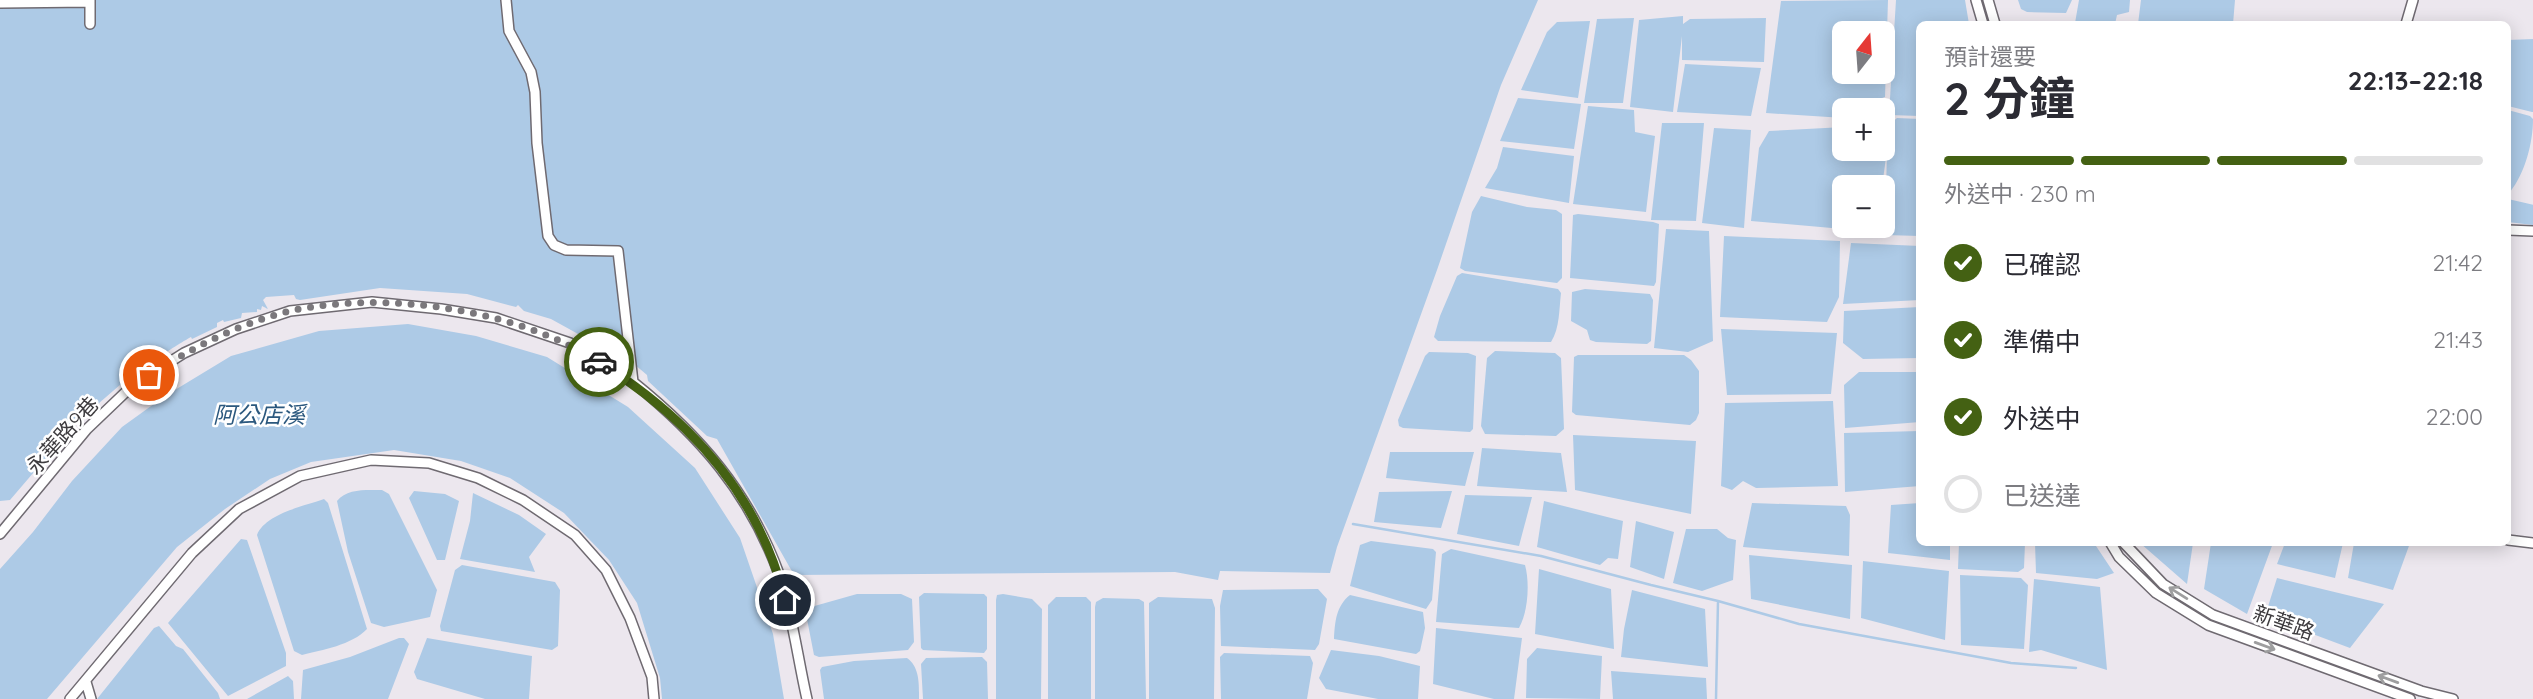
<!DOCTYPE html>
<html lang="zh-TW">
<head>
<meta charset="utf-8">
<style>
  :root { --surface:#fff; --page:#f7f7f7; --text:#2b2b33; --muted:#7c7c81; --line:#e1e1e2; --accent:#446113 }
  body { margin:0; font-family:Quicksand,"Noto Sans TC",sans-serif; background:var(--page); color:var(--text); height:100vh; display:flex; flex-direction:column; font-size:26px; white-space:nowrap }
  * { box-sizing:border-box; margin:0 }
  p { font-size:23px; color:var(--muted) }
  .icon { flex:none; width:38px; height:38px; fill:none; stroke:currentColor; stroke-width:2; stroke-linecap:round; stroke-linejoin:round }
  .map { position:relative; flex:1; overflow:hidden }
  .drawer { position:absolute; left:1916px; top:21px; width:595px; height:525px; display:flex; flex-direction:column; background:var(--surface); border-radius:10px; box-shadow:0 4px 18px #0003 }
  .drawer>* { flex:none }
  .needle { width:46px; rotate:17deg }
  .tools { position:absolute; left:1832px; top:21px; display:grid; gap:14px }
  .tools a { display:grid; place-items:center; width:63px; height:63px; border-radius:10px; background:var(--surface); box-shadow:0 4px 18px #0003; font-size:35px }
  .pin { position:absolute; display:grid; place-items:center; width:60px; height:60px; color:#fff; margin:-30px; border:4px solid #fff; border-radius:50%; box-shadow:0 2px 7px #0007 }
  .courier { position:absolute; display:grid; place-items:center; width:70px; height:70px; margin:-35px; border:5px solid #446113; border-radius:50%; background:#fff; color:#222; box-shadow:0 2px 9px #0007 }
  .head em { font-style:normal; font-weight:700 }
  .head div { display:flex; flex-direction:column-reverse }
  .head { display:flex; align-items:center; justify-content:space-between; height:119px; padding:0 28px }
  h1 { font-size:46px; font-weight:700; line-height:52px }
  .bar { display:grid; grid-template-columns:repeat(4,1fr); gap:10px 7px; align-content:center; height:84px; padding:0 28px }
  .bar i { height:9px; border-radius:5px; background:var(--line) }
  .bar .current { background:var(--accent) }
  .bar p { grid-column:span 4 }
  ol { padding:0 28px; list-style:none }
  li { display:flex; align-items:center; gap:21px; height:77px }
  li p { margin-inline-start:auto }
  li .icon { padding:7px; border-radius:50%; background:var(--accent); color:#fff; stroke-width:4 }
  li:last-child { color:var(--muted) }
  li i { width:38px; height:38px; border:4px solid var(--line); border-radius:50% }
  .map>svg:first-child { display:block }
</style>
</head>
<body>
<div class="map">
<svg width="2533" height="699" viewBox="0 0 2533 699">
  <rect width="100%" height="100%" fill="#ece7ee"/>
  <path fill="#adcae6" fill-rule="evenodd" d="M0,0H1538L1501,85L1437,270L1337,547L1330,573L1220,571L1218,580L1175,572L794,575L717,439L707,436L648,381L647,375C629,359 612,347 590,337L589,340L551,319L524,311L518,305L516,307L467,294L380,288L300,300L296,299L294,295L266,297L263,300L268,309L262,306L261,310L257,309V312L242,313L241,318L224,322L223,320L217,323V327L192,339L191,337C184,341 165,352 161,357L159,354L148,360L143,369L128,378L76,423L10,500L0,501Z
    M1888,0L1885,97L1867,103L1864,110H1844V118L1766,113L1781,1ZM1844,33H1883V72H1844Z
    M1896,0H1965L1969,24H1920V116L1889,115Z
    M2018,0H2072L2066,13L2027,12L2021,9Z
    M2079,0H2130L2129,12L2117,15L2115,24H2078L2075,23Z
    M2141,0H2235L2233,24H2138Z
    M1683,16V24L1690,19L1766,18L1764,62L1682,60V36L1673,112L1630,107L1639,20Z
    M1634,18L1623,103H1584L1597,19Z
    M1590,21L1578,98L1521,90L1547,32L1557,22Z
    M2533,39V112H2532L2508,106V40Z
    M1685,64L1761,68L1751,116L1677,112Z
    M1518,98L1581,104L1574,149L1500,141Z
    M1588,106L1634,110L1635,132L1655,136L1646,212L1573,204Z
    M2508,110L2530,116L2533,119C2533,143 2525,173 2510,192H2508Z
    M1897,118L1920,119V236L1885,235L1887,150L1882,187H1844V226H1877V232L1751,221L1759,148L1769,131L1844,127V149H1883V135L1888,138L1889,125Z
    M1662,123H1704L1696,221L1651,220Z
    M1714,128L1751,130L1744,228L1702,223Z
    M1503,147L1574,156L1569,203L1485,188L1497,168Z
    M1481,196L1527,207L1556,210L1562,214V278L1557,283L1465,271L1460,268L1472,212Z
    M2508,208L2533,210V225L2508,222Z
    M1578,214L1653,222L1659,224L1656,282L1654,286L1570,278L1573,215Z
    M1666,229L1709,231L1713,341L1688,352L1654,348Z
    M1724,236L1840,241L1839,297L1827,322L1720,317Z
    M1851,243L1920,246V300L1843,304Z
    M1462,273L1558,289L1561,293C1559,309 1560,328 1551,342L1438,341L1434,337L1440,316L1457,276Z
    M1585,289L1650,294L1653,300L1651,341L1647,344L1596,342L1590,340L1587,330L1571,321L1572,292Z
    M1920,307V358L1863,359L1843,343L1844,311Z
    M408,324L476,336L547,357L628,407L695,468L740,538L773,634L784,699H662L660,678L637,603L609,560L564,513L510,478L461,461L394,450L311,462L270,479L225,509L177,547L47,699H0V569L33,532L72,481L122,427L165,396L231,356L319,331Z
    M1721,329L1837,333L1831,394L1727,395Z
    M1495,351L1555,353L1561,358L1564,429L1556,436L1485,434L1481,426L1487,358Z
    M1429,352L1468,353L1476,356L1473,429L1470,432L1403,428L1399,426L1398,420L1425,356Z
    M1578,355H1684L1691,360L1699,371V413L1696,420L1690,425L1576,415L1572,412L1574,357Z
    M1859,372H1920V422L1845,428L1844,385Z
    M1833,401L1838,486L1756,488L1743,481L1732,490L1721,486L1725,403Z
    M1920,431V486L1845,492L1844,433Z
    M1573,435L1696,441L1691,514L1575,490Z
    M1482,448L1561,453L1567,492L1477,486Z
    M1390,452H1474L1465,486L1386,478Z
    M382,490L389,494L437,590L430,617L384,627L371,623L348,552L337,501C347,488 367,490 382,490Z
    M414,491L445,494L459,501L445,560H437L409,498Z
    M1452,491L1441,528L1374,522L1379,492Z
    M473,493L519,515L546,534L529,557L535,572L460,559L470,521Z
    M1465,495L1532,497L1519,546L1457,534Z
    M324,499L328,503L367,629C352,645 322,650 302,655L294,651L257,535C265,514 304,506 324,499Z
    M1544,501L1623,521L1618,559L1608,558L1600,565L1537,547Z
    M1752,503L1846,506L1850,515L1849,556L1743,547Z
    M1920,503V542L1950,543V560L1888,553L1891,505Z
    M1636,521L1674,532L1664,579L1630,567Z
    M1686,529H1717L1728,538L1736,540L1733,580L1702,591L1673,583Z
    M241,539L247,540L286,653V666L228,696L168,623Z
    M1371,541L1433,549L1436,552L1432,600L1426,609L1350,586L1360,545Z
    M1959,543H2025L2024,568L2018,572L1958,569Z
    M2035,543H2094L2114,573L2097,579L2036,573Z
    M2140,543H2193L2187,584Z
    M2211,543H2273L2247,614L2204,589Z
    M2285,543H2343L2335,578L2277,564Z
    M2354,543H2410L2393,590L2348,578Z
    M1451,549L1525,565C1530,583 1528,612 1519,628L1436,622L1442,554Z
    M1749,555L1852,565L1850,619L1751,599Z
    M1863,561L1949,571L1945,640L1861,618Z
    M462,565L555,582L560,590L558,646L552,650L441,631L440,626L455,570Z
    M1539,569L1611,589L1614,649L1535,634Z
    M1960,575L2021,578L2028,585L2024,649L1961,645Z
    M2277,578L2384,604L2350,648L2265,616Z
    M2034,579L2100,587L2107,670L2041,650L2029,652Z
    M1318,589L1327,599L1319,644L1315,650L1221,646L1220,606L1223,590Z
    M1632,590L1705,609L1708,667L1621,657L1624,629Z
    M924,593L984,594L987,597V649L984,653L923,650L921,648L919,597Z
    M857,594H901L912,599L914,642L908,650L819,657L814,655L806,614L811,607Z
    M1003,594L1032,599L1042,609L1041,699H996V600L997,595Z
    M1350,595L1423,612L1425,628L1420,651L1416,654L1334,639C1335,622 1336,606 1350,595Z
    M1056,597H1086L1091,602V699H1048V605Z
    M1158,597L1212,599L1215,608L1214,699H1149V603Z
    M1103,598L1139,599L1144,602L1146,699H1095V607L1096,602Z
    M159,626L176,646L183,649L218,693L220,699H97L154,628Z
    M1436,628L1522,638L1514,699H1494L1433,684Z
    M399,638H404L409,644L388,699H301L303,670L350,657Z
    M427,638L532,656L529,699H485L417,679L414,672Z
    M1537,648L1602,656L1600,699L1526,698L1527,659Z
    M1331,650L1379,656L1420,666L1418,699H1378L1326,689L1319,678Z
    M1224,653L1310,656L1313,663L1307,699H1221L1220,657Z
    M982,657L987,662L988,699H923L921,664L926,658Z
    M907,658C920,667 919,685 919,699H824L820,670L822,667L854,661Z
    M1611,671L1706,678L1707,699H1613Z
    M288,676L293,681L294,699H247Z"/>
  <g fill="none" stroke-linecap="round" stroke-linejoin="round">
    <path stroke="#adcae6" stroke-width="2.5" d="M1353,524L1541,556L1651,585L1718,601L1799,624L2011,663L2076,668
      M1716,699L1718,601"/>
    <path stroke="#adcae6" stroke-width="10" d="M2508,204L2533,210"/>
    <g stroke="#6f6a71" stroke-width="12">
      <path id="minor" d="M506,0L509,31L531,72L535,92L537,143L548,236L554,245L566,250L618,251L633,382C700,436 749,492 779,574C792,612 798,660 807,699
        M1976,0L1983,24
        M1988,0L1995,24
        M0,3L90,2
        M90,24V0
        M2406,24L2413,0
        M2508,230L2533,231
        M0,534L87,429L132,386L184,353L236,329L290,311L372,302L441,309L496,318L570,343L633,382
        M2508,540L2533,543
        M2110,542L2119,557L2156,593L2208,625L2410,699
        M2123,542L2163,584L2213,615L2421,691L2453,699
        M86,682L91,699
        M70,699L192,553L239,509L300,476L371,460L429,463L478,478L523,500L575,535L606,570L630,618L652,677L654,699"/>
    </g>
    <use href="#minor" stroke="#fff" stroke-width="9"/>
  </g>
  <defs><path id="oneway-shaft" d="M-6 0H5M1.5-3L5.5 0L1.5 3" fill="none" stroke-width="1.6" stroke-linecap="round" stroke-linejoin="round" transform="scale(1.75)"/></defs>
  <g stroke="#9e9e9f">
    <use href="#oneway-shaft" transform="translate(2178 593) rotate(-148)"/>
    <use href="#oneway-shaft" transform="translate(2265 646) rotate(20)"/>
    <use href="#oneway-shaft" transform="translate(2388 679) rotate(-160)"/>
  </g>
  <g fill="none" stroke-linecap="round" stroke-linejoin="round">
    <path stroke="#7b787c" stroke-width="7" stroke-dasharray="0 12.6" d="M149,375C192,348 240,323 290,311C386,290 516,309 599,362"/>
    <path stroke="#446113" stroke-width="9" d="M599,362C689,418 759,495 785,600"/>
  </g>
  <g text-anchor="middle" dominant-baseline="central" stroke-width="5" stroke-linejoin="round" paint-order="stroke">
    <g font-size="21" fill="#3e3c3f" stroke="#fff">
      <text transform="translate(62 435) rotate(-48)">永華路9巷</text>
      <text transform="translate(2284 622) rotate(20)">新華路</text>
    </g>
    <g font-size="23" font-style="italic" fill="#2b587e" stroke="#fff">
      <text x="259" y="414">阿公店溪</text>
    </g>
  </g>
</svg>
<div class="tools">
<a><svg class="needle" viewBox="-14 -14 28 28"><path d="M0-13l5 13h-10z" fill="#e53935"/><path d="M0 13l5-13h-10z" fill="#7c7c81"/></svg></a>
<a>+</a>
<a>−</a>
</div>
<div class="pin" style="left:149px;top:375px;background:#ea580c"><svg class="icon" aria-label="bag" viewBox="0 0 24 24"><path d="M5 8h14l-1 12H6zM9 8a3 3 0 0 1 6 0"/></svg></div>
<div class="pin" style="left:785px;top:600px;background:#1f2937"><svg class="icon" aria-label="home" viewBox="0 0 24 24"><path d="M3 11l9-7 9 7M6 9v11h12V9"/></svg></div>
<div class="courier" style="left:599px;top:362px"><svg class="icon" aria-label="car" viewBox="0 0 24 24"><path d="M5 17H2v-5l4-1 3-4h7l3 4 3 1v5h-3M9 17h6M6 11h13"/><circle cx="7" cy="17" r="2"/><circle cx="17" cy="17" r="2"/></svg></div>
<section class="drawer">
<div class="head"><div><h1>2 分鐘</h1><p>預計還要</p></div><em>22:13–22:18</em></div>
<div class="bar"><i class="current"></i><i class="current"></i><i class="current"></i><i></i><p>外送中 · 230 m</p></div>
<ol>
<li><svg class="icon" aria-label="check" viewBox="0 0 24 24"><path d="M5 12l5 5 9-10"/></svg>已確認<p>21:42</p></li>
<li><svg class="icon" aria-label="check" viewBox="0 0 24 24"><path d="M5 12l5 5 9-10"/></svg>準備中<p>21:43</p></li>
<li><svg class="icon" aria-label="check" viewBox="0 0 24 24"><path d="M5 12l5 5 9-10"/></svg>外送中<p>22:00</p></li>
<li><i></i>已送達</li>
</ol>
</section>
</div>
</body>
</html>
